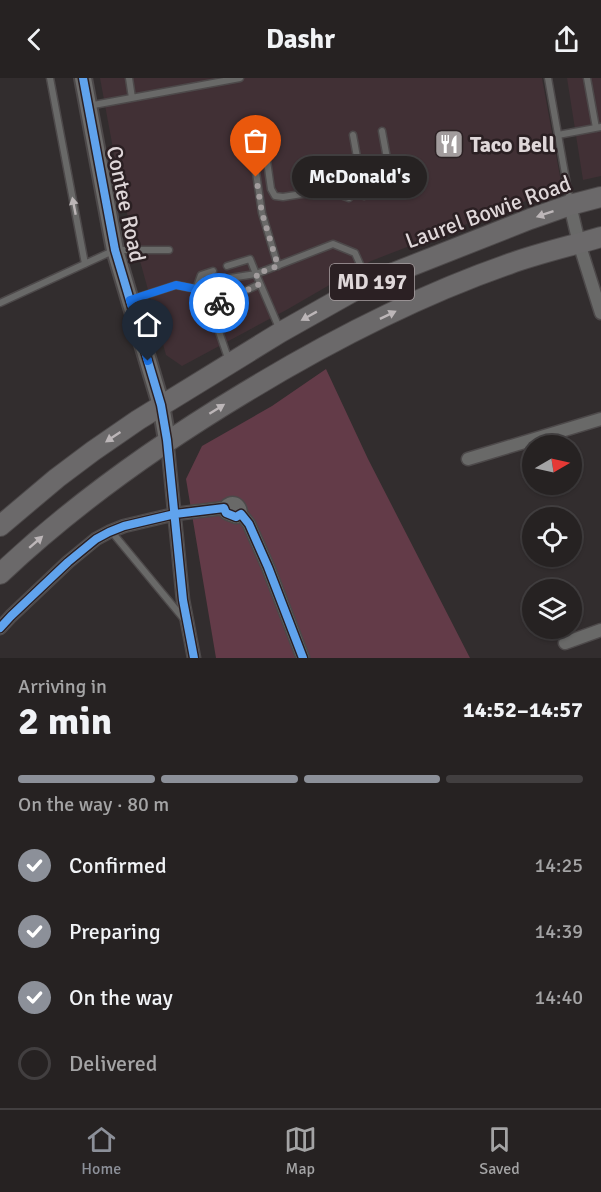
<!DOCTYPE html>
<html lang="en">
<head>
<meta charset="utf-8">
<style>
  :root { --surface:#262222; --page:#2e2a2a; --text:#f1f3f6; --muted:#a4a4a5; --line:#423f40; --accent:#8c9099 }
  body { margin:0; font-family:Signika,sans-serif; background:var(--page); color:var(--text); height:100vh; display:flex; flex-direction:column; font-size:22px; white-space:nowrap }
  * { box-sizing:border-box; margin:0 }
  p { font-size:20px; color:var(--muted) }
  .icon { flex:none; width:33px; height:33px; fill:none; stroke:currentColor; stroke-width:2; stroke-linecap:round; stroke-linejoin:round }
  .map { position:relative; height:580px; overflow:hidden }
  .side { display:flex; flex-direction:column; background:var(--surface); flex:1 }
  .side>* { flex:none }
  .needle { width:39px; rotate:81deg }
  .fabs { position:absolute; left:522px; top:357px; display:grid; gap:12px }
  .fabs a { display:grid; place-items:center; width:60px; height:60px; border-radius:50%; background:var(--surface); box-shadow:0 2px 4px #0004,0 0 0 2px var(--line); font-size:30px }
  .pin { position:absolute; display:grid; place-items:center; width:51px; height:51px; color:#fff; margin:-62px -26px; border-radius:50% 50% 50% 0; rotate:-45deg; box-shadow:0 0 6px #0007 }
  .pin .icon { rotate:45deg }
  .courier { position:absolute; display:grid; place-items:center; width:60px; height:60px; margin:-30px; border:4px solid #1a73e8; border-radius:50%; background:#fff; color:#222; box-shadow:0 2px 8px #0007 }
  .bubble { position:absolute; height:42px; border-radius:21px; background:var(--surface); box-shadow:0 2px 4px #0004,0 0 0 2px var(--line); font-size:20px; font-weight:700; line-height:42px; text-align:center }
  .head em { font-style:normal; font-weight:700 }
  .head div { display:flex; flex-direction:column-reverse }
  .head { display:flex; align-items:center; justify-content:space-between; height:102px; padding:0 18px }
  h1 { font-size:39px; font-weight:700; line-height:45px }
  .bar { display:grid; grid-template-columns:repeat(4,1fr); gap:9px 6px; align-content:center; height:72px; padding:0 18px }
  .bar i { height:8px; border-radius:4px; background:var(--line) }
  .bar .selected { background:var(--accent) }
  .bar p { grid-column:span 4 }
  ol { padding:0 18px; list-style:none }
  li { display:flex; align-items:center; gap:18px; height:66px }
  li p { margin-inline-start:auto }
  li .icon { padding:6px; border-radius:50%; background:var(--accent); color:#fff; stroke-width:4 }
  li:last-child { color:var(--muted) }
  li i { width:33px; height:33px; border:3px solid var(--line); border-radius:50% }
  header { display:flex; justify-content:space-between; align-items:center; height:78px; padding:0 18px; background:var(--surface); font-size:27px; font-weight:700 }
  .menu { display:flex; justify-content:space-around; align-items:center; height:84px; border-top:2px solid var(--line); background:var(--surface); font-size:16px; color:var(--muted) }
  .menu a { display:grid; justify-items:center; gap:3px }
  .menu .selected { color:var(--accent) }
  .map>svg:first-child { display:block }
</style>
</head>
<body>
<header><svg class="icon" aria-label="back" viewBox="0 0 24 24"><path d="M15 5l-7 7 7 7"/></svg>Dashr<svg class="icon" aria-label="share" viewBox="0 0 24 24"><path d="M12 15V3M7 8l5-5 5 5M5 13v7h14v-7"/></svg></header>
<div class="map">
<svg width="601" height="580" viewBox="0 0 601 580">
  <rect width="100%" height="100%" fill="#322d2e"/>
  <path fill="#413035" d="M100,0H542L562,109L371,183L288,231L182,288L166,277L121,114Z
    M567,0H601V98L583,102Z"/>
  <path fill="#633b48" d="M326,291L368,381L470,580H216L186,401L202,368L272,328Z"/>
  <g fill="none" stroke-linecap="round" stroke-linejoin="round">
    <g stroke="#4d494a" stroke-width="9">
      <path id="lane" d="M50,0L85,186
        M129,0L132,20
        M548,0L570,124
        M587,0L596,50
        M88,28L240,0
        M382,53L393,113
        M353,57L364,118
        M558,57L601,49
        M266,76L271,111L275,118L283,119L327,112L349,120
        M254,81L262,135L278,188
        M227,188L250,181L256,196L230,200
        M196,211L201,197L213,193
        M196,211L216,205
        M130,222L176,207L196,211L212,233L229,283
        M0,225L115,172H169
        M210,229L260,206
        M280,252L256,196L333,166L355,175L367,202
        M111,453L183,540"/>
    </g>
    <g stroke="#4d494a" stroke-width="15">
      <path id="street" d="M570,127L579,165L601,235
        M167,362L183,522L194,580
        M468,381L601,341
        M224,430C231,421 241,425 241,436
        M0,550L11,538L68,484L96,461L109,454L124,448L175,436L224,430L226,435L236,439L241,436L249,446L268,489L303,580
        M565,565L601,552"/>
    </g>
    <g stroke="#4d494a" stroke-width="20">
      <path id="secondary" d="M83,0L115,172L161,327L167,362"/>
    </g>
    <g stroke="#4d494a" stroke-width="22">
      <path id="primary" d="M0,448L57,400L93,373L138,342L281,254L368,205L530,141L570,127L601,119
        M0,496C75,425 156,368 244,315C328,264 417,218 509,186C539,175 571,168 601,159"/>
    </g>
    <use href="#lane" stroke="#696968" stroke-width="6"/>
    <use href="#street" stroke="#696968" stroke-width="12"/>
    <use href="#secondary" stroke="#6c6b6a" stroke-width="16"/>
    <use href="#primary" stroke="#6b696a" stroke-width="20"/>
    <g stroke="#2b2023" stroke-width="11">
      <path id="cycleway" d="M83,0L115,172L161,327L167,362L183,522L194,580
        M0,550L11,538L68,484L96,461L109,454L124,448L175,436L224,430L226,435L236,439L241,436L249,446L268,489L303,580"/>
    </g>
    <use href="#cycleway" stroke="#60a3ed" stroke-width="8"/>
  </g>
  <defs><path id="oneway-solid" d="M-6-.8H1V-3.2L6.5 0L1 3.2V.8H-6Z" transform="scale(1.5)"/></defs>
  <use fill="#bcb6b7" href="#oneway-solid" transform="translate(74 128) rotate(-101)"/>
  <g fill="#bcb6b8">
    <use href="#oneway-solid" transform="translate(545 136) rotate(161)"/>
    <use href="#oneway-solid" transform="translate(388 237) rotate(-26)"/>
    <use href="#oneway-solid" transform="translate(309 238) rotate(151)"/>
    <use href="#oneway-solid" transform="translate(217 331) rotate(-32)"/>
    <use href="#oneway-solid" transform="translate(113 359) rotate(146)"/>
    <use href="#oneway-solid" transform="translate(36 464) rotate(-41)"/>
  </g>
  <g fill="none" stroke-linecap="round" stroke-linejoin="round">
    <path stroke="#a29c9d" stroke-width="6" stroke-dasharray="0 10.8" d="M219,225L260,206L256,196L278,188L262,135L256,99"/>
    <path stroke="#1a73e8" stroke-width="8" d="M148,283L130,222L176,207L196,211L210,229L219,225"/>
  </g>
  <defs>
    <g id="restaurant-square" transform="scale(1.5)"><rect x="-9" y="-9" width="18" height="18" rx="4" fill="#a29c9d" stroke="#2b2023"/><path d="M-5-6h1v4h1v-4h1v4h1v-4h1v5L-1.5 .5V6h-2V.5L-5-1ZM5-6V6H3V1.5H1.5Q1.5-4 5-6Z" fill="#fff"/></g>
  </defs>
  <g fill-rule="evenodd">
    <use href="#restaurant-square" x="449" y="66"/>
  </g>
  <g text-anchor="middle" dominant-baseline="central" stroke-width="5" stroke-linejoin="round" paint-order="stroke">
    <rect fill="#2b2023" stroke="#a9a0a2" stroke-width="1.5" x="330" y="186" width="84" height="36" rx="4.5"/>
    <g font-size="21" font-weight="bold" fill="#dfd7d9">
      <text x="372" y="204">MD 197</text>
    </g>
    <g font-size="22" font-weight="bold" fill="#dfd7d9" stroke="#2b2023" text-anchor="start">
      <text x="470" y="66">Taco Bell</text>
    </g>
    <g font-size="22" fill="#dfd7d9" stroke="#2b2023">
      <text transform="translate(126 126) rotate(78)">Contee Road</text>
      <text transform="translate(488 134) rotate(-20)">Laurel Bowie Road</text>
    </g>
  </g>
</svg>
<div class="fabs">
<a><svg class="needle" viewBox="-14 -14 28 28"><path d="M0-13l5 13h-10z" fill="#e53935"/><path d="M0 13l5-13h-10z" fill="#a4a4a5"/></svg></a>
<a><svg class="icon" aria-label="locate" viewBox="0 0 24 24"><circle cx="12" cy="12" r="6"/><path d="M12 2v4M12 18v4M2 12h4M18 12h4"/></svg></a>
<a><svg class="icon" aria-label="layers" viewBox="0 0 24 24"><path d="M12 4l9 5-9 5-9-5zM3 14l9 5 9-5"/></svg></a>
</div>
<div class="pin" style="left:256px;top:99px;background:#ea580c"><svg class="icon" aria-label="bag" viewBox="0 0 24 24"><path d="M5 8h14l-1 12H6zM9 8a3 3 0 0 1 6 0"/></svg></div>
<div class="pin" style="left:148px;top:283px;background:#1f2937"><svg class="icon" aria-label="home" viewBox="0 0 24 24"><path d="M3 11l9-7 9 7M6 9v11h12V9"/></svg></div>
<div class="courier" style="left:219px;top:225px"><svg class="icon" aria-label="bike" viewBox="0 0 24 24"><circle cx="6" cy="16" r="4"/><circle cx="18" cy="16" r="4"/><path d="M6 16l4-8h5l3 8M10 8l3 8H6M13 5h3"/></svg></div>
<div class="bubble" style="left:292px;top:78px;width:135px">McDonald's</div>
</div>
<section class="side">
<div class="head"><div><h1>2 min</h1><p>Arriving in</p></div><em>14:52–14:57</em></div>
<div class="bar"><i class="selected"></i><i class="selected"></i><i class="selected"></i><i></i><p>On the way · 80 m</p></div>
<ol>
<li><svg class="icon" aria-label="check" viewBox="0 0 24 24"><path d="M5 12l5 5 9-10"/></svg>Confirmed<p>14:25</p></li>
<li><svg class="icon" aria-label="check" viewBox="0 0 24 24"><path d="M5 12l5 5 9-10"/></svg>Preparing<p>14:39</p></li>
<li><svg class="icon" aria-label="check" viewBox="0 0 24 24"><path d="M5 12l5 5 9-10"/></svg>On the way<p>14:40</p></li>
<li><i></i>Delivered</li>
</ol>
</section>
<nav class="menu">
<a class="selected"><svg class="icon" aria-label="home" viewBox="0 0 24 24"><path d="M3 11l9-7 9 7M6 9v11h12V9"/></svg>Home</a>
<a><svg class="icon" aria-label="map" viewBox="0 0 24 24"><path d="M3 6l6-2 6 2 6-2v14l-6 2-6-2-6 2zM9 4v14M15 6v14"/></svg>Map</a>
<a><svg class="icon" aria-label="saved" viewBox="0 0 24 24"><path d="M7 4h10v16l-5-4-5 4z"/></svg>Saved</a>
</nav>
</body>
</html>
